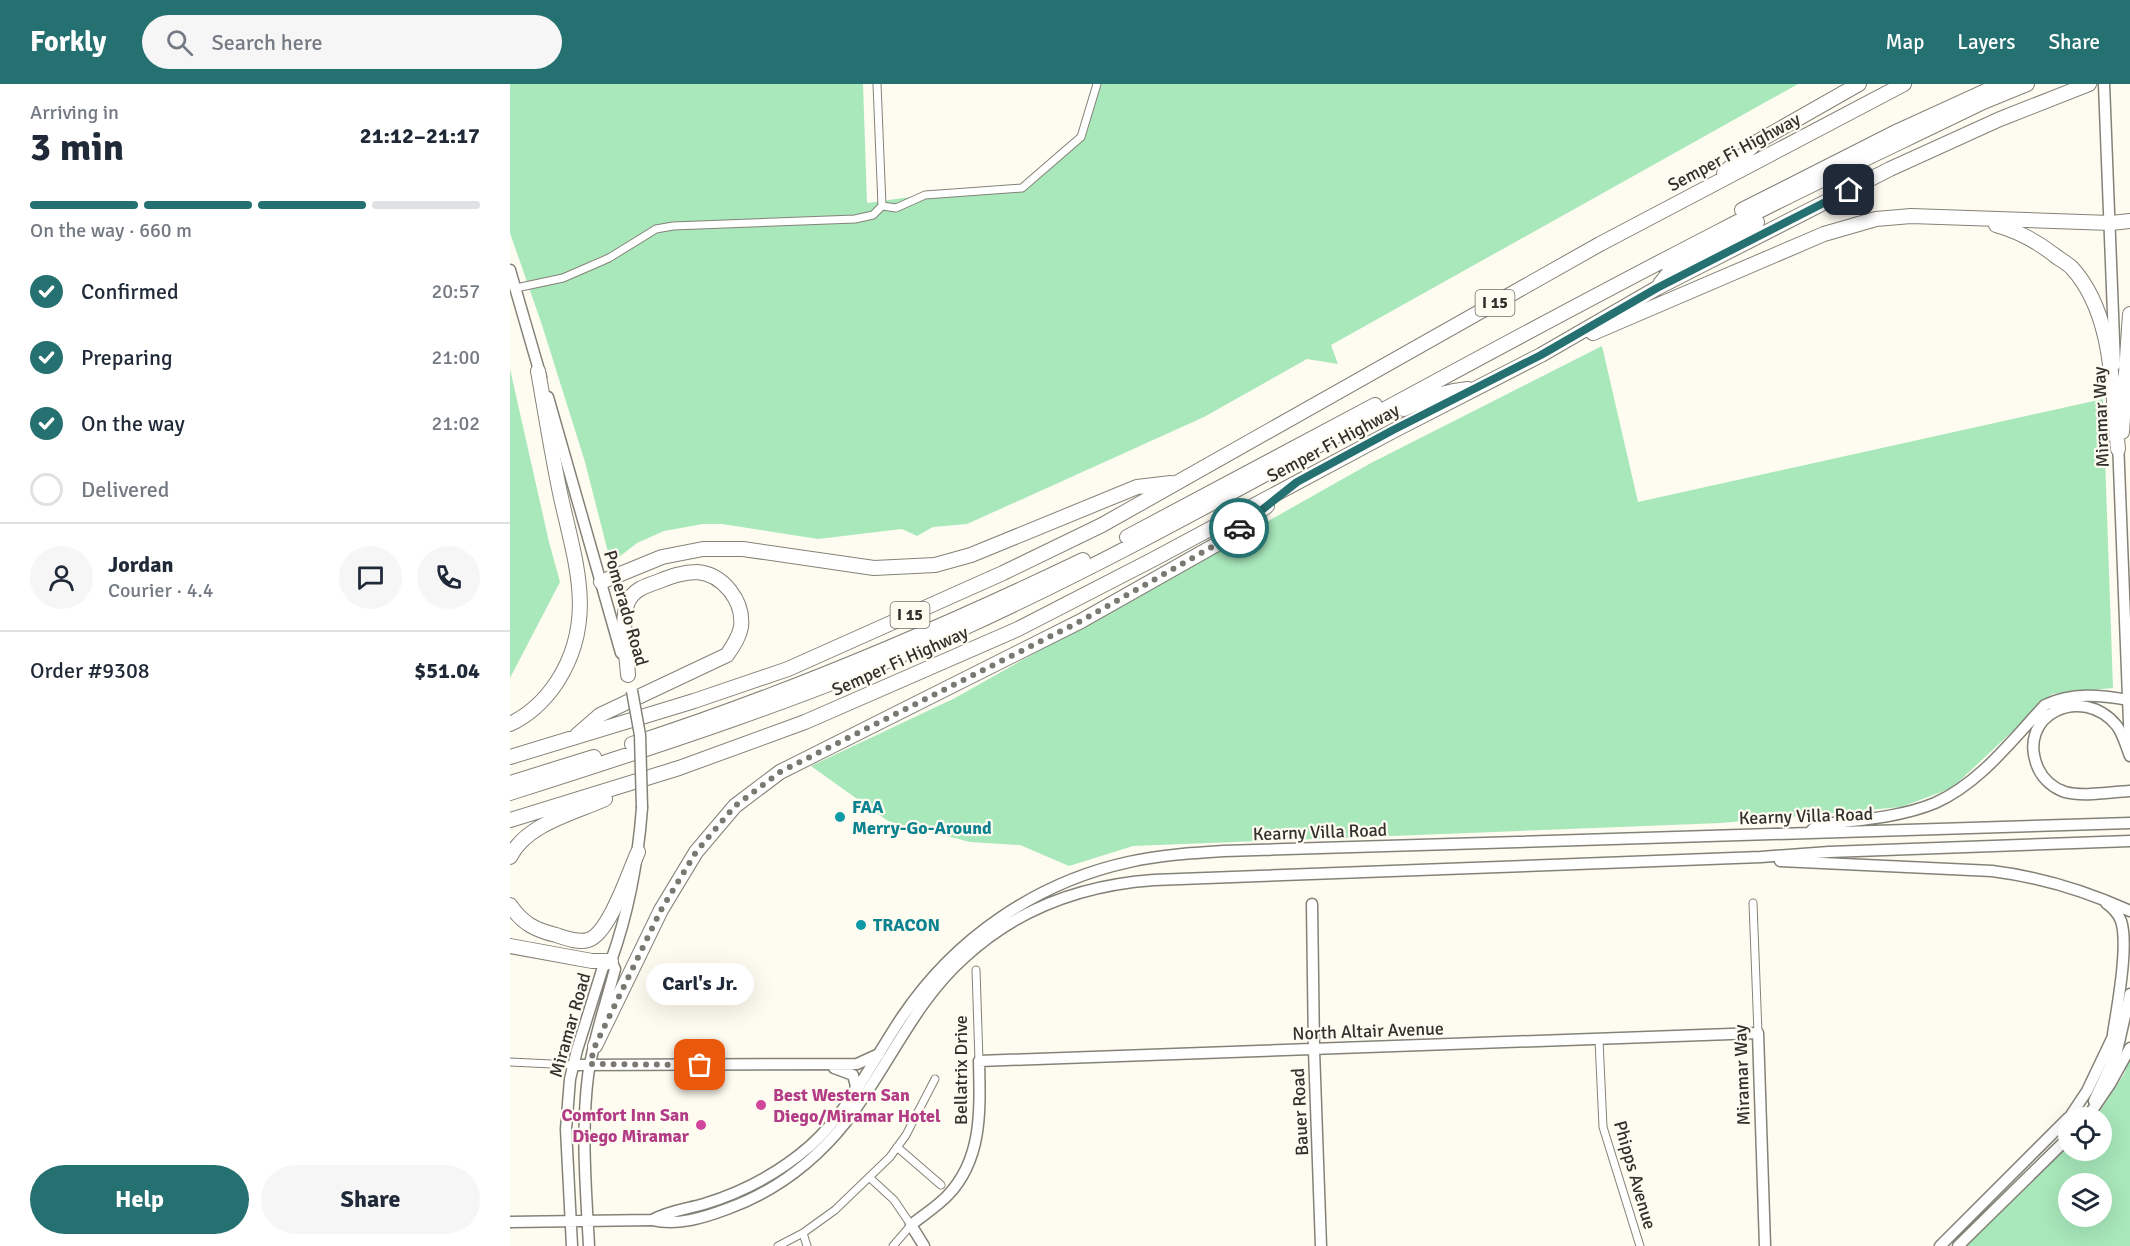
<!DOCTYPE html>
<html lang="en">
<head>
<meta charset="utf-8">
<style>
  :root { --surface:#fff; --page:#f6f6f7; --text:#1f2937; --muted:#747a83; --line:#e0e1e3; --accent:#257070 }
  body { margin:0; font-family:Signika,sans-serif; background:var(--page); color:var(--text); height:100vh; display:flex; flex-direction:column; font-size:22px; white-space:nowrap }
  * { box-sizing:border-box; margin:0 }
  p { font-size:20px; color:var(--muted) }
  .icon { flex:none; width:33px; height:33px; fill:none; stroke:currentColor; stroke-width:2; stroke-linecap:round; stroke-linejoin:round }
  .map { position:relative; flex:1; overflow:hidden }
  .details { display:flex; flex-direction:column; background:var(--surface); width:510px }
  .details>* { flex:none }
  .controls { position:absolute; left:1548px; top:1023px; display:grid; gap:12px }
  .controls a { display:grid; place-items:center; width:54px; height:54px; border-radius:50%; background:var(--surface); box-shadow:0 6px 24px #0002; font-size:30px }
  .pin { position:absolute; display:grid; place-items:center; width:51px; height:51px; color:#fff; margin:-26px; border-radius:12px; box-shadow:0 3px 9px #0006 }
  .courier { position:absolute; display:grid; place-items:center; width:60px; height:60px; margin:-30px; border:4px solid #257070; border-radius:50%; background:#fff; color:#222; box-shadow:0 2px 8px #0007 }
  .bubble { position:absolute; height:42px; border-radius:21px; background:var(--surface); box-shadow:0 6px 24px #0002; font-size:20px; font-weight:800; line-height:42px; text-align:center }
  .head em { font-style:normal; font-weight:800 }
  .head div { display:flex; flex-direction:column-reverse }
  .head { display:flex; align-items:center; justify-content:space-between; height:102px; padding:0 30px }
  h1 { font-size:39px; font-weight:800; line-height:45px }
  .bar { display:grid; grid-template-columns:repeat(4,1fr); gap:9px 6px; align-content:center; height:72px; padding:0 30px }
  .bar i { height:8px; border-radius:4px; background:var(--line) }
  .bar .on { background:var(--accent) }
  .bar p { grid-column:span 4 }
  .line { display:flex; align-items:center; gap:15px; padding:0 30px; border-top:2px solid var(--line) }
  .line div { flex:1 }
  .round { display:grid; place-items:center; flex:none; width:63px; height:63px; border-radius:32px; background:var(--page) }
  ol { padding:0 30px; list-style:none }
  li { display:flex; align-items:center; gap:18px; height:66px }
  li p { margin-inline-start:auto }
  li .icon { padding:6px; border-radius:50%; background:var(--accent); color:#fff; stroke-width:4 }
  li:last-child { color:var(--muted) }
  li i { width:33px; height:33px; border:3px solid var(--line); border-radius:50% }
  .cta { display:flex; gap:12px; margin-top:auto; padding:12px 30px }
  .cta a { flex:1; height:69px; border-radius:36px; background:var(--accent); color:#fff; font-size:24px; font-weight:800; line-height:69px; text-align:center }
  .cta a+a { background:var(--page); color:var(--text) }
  header { display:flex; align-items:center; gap:36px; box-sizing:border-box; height:84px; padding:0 30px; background:var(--accent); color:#fff }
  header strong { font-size:28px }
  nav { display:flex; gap:33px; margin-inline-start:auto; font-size:21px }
  .search { width:420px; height:54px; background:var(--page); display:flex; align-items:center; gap:15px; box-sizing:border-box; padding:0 21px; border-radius:33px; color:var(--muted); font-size:22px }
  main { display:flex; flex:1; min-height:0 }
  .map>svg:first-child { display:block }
</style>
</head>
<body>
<header>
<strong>Forkly</strong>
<div class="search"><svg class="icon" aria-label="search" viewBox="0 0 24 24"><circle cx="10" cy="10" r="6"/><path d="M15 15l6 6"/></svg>Search here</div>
<nav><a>Map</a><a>Layers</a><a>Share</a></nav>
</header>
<main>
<section class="details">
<div class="head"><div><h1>3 min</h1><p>Arriving in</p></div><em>21:12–21:17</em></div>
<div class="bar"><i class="on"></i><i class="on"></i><i class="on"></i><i></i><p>On the way · 660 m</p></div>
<ol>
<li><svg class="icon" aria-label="check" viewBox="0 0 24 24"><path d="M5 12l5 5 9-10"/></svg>Confirmed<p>20:57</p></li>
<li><svg class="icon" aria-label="check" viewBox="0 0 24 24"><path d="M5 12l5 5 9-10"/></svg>Preparing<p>21:00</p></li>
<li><svg class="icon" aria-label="check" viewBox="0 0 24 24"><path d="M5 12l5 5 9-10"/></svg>On the way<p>21:02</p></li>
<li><i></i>Delivered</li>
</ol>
<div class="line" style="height:108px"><a class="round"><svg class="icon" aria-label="person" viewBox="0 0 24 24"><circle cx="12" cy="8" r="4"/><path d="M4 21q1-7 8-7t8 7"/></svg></a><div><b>Jordan</b><p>Courier · 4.4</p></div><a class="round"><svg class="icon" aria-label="chat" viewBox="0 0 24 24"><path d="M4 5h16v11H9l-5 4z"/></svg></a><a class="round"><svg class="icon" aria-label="phone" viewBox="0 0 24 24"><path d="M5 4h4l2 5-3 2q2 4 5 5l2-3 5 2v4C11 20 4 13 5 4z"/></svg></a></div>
<div class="line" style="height:78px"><div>Order #9308</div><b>$51.04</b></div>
<div class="cta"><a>Help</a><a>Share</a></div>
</section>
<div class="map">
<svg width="1620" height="1162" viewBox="0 0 1620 1162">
  <rect width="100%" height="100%" fill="#fefbf0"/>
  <path fill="#a8e8bb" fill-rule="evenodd" d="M0,0H353L357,119L415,111L512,104L571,53L587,0H1288L821,261L828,280L797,275L694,333L457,440L423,443L407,452L392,445L308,455L212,440H193L154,447L127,459L104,477L99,472L75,378L32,241L0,149Z
    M1092,262L1128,418L1593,315L1603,604L1542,610L1442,704L1391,723L1211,739L623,762L559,782L510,761L460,758L378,737L301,682L445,614L861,379Z
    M0,285L39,458L50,498L0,594Z
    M1620,974V1162H1454L1558,1060V1066H1592V1034L1586,1033L1614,990ZM1558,1100H1592V1132H1558Z"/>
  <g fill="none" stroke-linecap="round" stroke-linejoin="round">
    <g stroke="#848278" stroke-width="9">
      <path id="street" d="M372,122L386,124L415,111L512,104L571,53L587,0
        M6,204L53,194L99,174L146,145L163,142L345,135L363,131L372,122L367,0
        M1243,819L1248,949
        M466,886L469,977
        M1089,956L1093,1043L1130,1162
        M0,978L63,981
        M387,1063L431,1101
        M359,1093L384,1116L401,1141L383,1162
        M293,1149L297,1162
        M268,1162L293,1149L325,1126L380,1073L396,1051L425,995"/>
    </g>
    <g stroke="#848278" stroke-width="13">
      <path id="secondary" d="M1594,0L1605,281
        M1608,357L1620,664
        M802,820L804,966L811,1162
        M63,981L347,980L369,970
        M324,984L343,991L346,1002L343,1011
        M1584,1017L1607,967L1620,910
        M1559,1034L1577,1007L1608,942
        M414,1162L401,1141C413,1131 428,1122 438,1111C473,1074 470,1025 469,977L1248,949L1255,1162
        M1430,1162L1558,1034
        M1448,1162L1558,1054"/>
    </g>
    <g stroke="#848278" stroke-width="13">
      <path id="primary" d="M0,186L31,293
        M38,313L111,569
        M1620,672C1616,662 1613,650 1607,642C1572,599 1505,631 1528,684C1533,695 1543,704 1555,708C1573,713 1601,708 1620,707
        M1301,747L1307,741C1346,736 1389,734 1425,719C1470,699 1502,656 1535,621C1562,608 1590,611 1619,616
        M1270,777L1482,787C1530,793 1576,807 1620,827
        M1596,819C1603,824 1608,829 1611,837C1619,861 1607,924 1603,950
        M101,877C119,827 128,777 132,724
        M1577,1034L1600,1000L1620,964
        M142,1136C158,1127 176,1125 194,1120C233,1108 269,1089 300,1062C340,1026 363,976 392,933C445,854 527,798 619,778C650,771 682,769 714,767L1620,739
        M0,1138L142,1136C167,1142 193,1134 217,1125C264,1108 305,1077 336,1038C378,984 403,919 455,873C508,824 573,801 644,796L1251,773L1319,768L1620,757
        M62,1162L56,1045L60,995L67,966L93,883L101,877
        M79,1162C76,1106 71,1048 78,992C83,956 96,920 105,885L101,877"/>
    </g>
    <g stroke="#848278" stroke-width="16">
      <path id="highway" d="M1214,89L1247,58L1349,0
        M1232,126L1388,47L1491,0
        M1486,141C1508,147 1526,157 1543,170C1549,175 1557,179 1562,184C1604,230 1602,306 1608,365
        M1150,200L1161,186L1247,138
        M1083,249L1314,150L1366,135L1401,132L1601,139L1620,137
        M894,325C914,315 935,307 958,305
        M1612,348L1620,230
        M617,453L865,321
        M91,498L152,473L193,465H233L364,484L425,481L461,471L627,403L661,399
        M0,640C19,631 35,616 47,598C89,533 63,473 49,404C41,365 35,326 28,287
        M67,651L90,631L217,571C223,562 229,554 231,543C234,517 213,490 187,488C172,488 160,493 147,498C135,502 123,506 118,518C110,535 117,572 118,591
        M122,660C277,610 427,546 573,476
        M0,673L184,617L278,585L493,489L592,441L1090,160L1394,0
        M0,699L84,673
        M0,709C151,661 302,612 447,547C606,475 758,388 912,305C1010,252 1109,199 1208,148C1296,102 1385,61 1473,18L1517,0
        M0,736L169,684L295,638L508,545L642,476L883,347L1031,271L1147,204L1380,85L1490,35L1579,0
        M0,773C16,740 64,729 95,715
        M0,821C12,839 25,846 46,851C55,854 68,859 78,856C99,850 119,788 128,768
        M0,862L82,877H101
        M85,962L151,826L186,768L225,722L270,688L571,537L709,459L757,422"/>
    </g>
    <use href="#street" stroke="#fff" stroke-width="7"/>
    <use href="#secondary" stroke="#fff" stroke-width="10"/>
    <use href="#primary" stroke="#fff" stroke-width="10"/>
    <use href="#highway" stroke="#fff" stroke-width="14"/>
    <g stroke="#848278" stroke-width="13" stroke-linecap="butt">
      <path id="primary-bridge" d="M122,607L130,651L132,724"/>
    </g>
    <use href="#primary-bridge" stroke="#fff" stroke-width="10"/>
  </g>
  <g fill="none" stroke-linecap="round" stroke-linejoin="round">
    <path stroke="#797871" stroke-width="6" stroke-dasharray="0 10.8" d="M190,981L80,980L85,962L151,826L186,768L225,722L270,688L571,537L709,459L729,444"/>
    <path stroke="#257070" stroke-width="8" d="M729,444L787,398L883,346L1031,271L1147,204L1339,106"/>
  </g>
  <g fill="#0f9aa8" stroke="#fefbf0" stroke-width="2">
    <circle cx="330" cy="733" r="6"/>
    <circle cx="351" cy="841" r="6"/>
  </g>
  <g fill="#d1479c" stroke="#fefbf0" stroke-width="2">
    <circle cx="251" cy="1021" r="6"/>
    <circle cx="191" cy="1041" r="6"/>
  </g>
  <g text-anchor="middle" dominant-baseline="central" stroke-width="4.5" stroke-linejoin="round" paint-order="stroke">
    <g fill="#fefbf0" stroke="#6f6e68" stroke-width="1.5">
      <rect x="965.5" y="206" width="39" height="26" rx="4.5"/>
      <rect x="380.5" y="518" width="39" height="26" rx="4.5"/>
    </g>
    <g font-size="16" font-weight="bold" fill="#32312d">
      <text x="985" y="219">I 15</text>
      <text x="400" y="531">I 15</text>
    </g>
    <g font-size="18" fill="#32312d" stroke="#fefbf0">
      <text transform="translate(1224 68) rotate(-28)">Semper Fi Highway</text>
      <text transform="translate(1591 333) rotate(-92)">Miramar Way</text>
      <text transform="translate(823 359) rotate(-28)">Semper Fi Highway</text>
      <text transform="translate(116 524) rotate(74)">Pomerado Road</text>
      <text transform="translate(390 577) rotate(-24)">Semper Fi Highway</text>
      <text transform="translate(1296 732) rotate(-2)">Kearny Villa Road</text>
      <text transform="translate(810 748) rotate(-2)">Kearny Villa Road</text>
      <text transform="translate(60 941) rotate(-74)">Miramar Road</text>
      <text transform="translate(858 947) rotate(-2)">North Altair Avenue</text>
      <text transform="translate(451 986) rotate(-90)">Bellatrix Drive</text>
      <text transform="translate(1232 991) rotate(-92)">Miramar Way</text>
      <text transform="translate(790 1028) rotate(-93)">Bauer Road</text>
      <text transform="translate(1125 1091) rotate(74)">Phipps Avenue</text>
    </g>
    <g font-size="18" font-weight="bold" fill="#0d838f" stroke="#fefbf0" text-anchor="start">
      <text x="342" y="723">FAA<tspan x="342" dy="21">Merry-Go-Around</tspan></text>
      <text x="363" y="841">TRACON</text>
    </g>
    <g font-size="18" font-weight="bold" fill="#b23c85" stroke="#fefbf0" text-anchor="start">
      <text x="263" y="1011">Best Western San<tspan x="263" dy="21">Diego/Miramar Hotel</tspan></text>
      <text x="179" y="1031" text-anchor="end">Comfort Inn San<tspan x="179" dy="21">Diego Miramar</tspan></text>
    </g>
  </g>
</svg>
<div class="controls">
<a><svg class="icon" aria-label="locate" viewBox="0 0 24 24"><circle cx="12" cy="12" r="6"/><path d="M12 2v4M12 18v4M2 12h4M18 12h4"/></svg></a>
<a><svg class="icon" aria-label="layers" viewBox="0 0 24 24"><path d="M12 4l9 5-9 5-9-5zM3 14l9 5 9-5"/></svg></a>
</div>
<div class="pin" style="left:190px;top:981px;background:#ea580c"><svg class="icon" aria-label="bag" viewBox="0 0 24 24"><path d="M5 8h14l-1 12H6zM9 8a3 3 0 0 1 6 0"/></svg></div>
<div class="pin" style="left:1339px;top:106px;background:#1f2937"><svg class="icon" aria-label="home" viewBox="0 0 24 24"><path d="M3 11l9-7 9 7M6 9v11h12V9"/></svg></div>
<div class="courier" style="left:729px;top:444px"><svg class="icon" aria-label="car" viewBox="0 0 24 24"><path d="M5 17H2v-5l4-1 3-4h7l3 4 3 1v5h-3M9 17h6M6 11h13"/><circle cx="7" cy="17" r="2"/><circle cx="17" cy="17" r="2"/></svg></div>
<div class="bubble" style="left:136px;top:879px;width:108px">Carl's Jr.</div>
</div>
</main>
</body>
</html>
